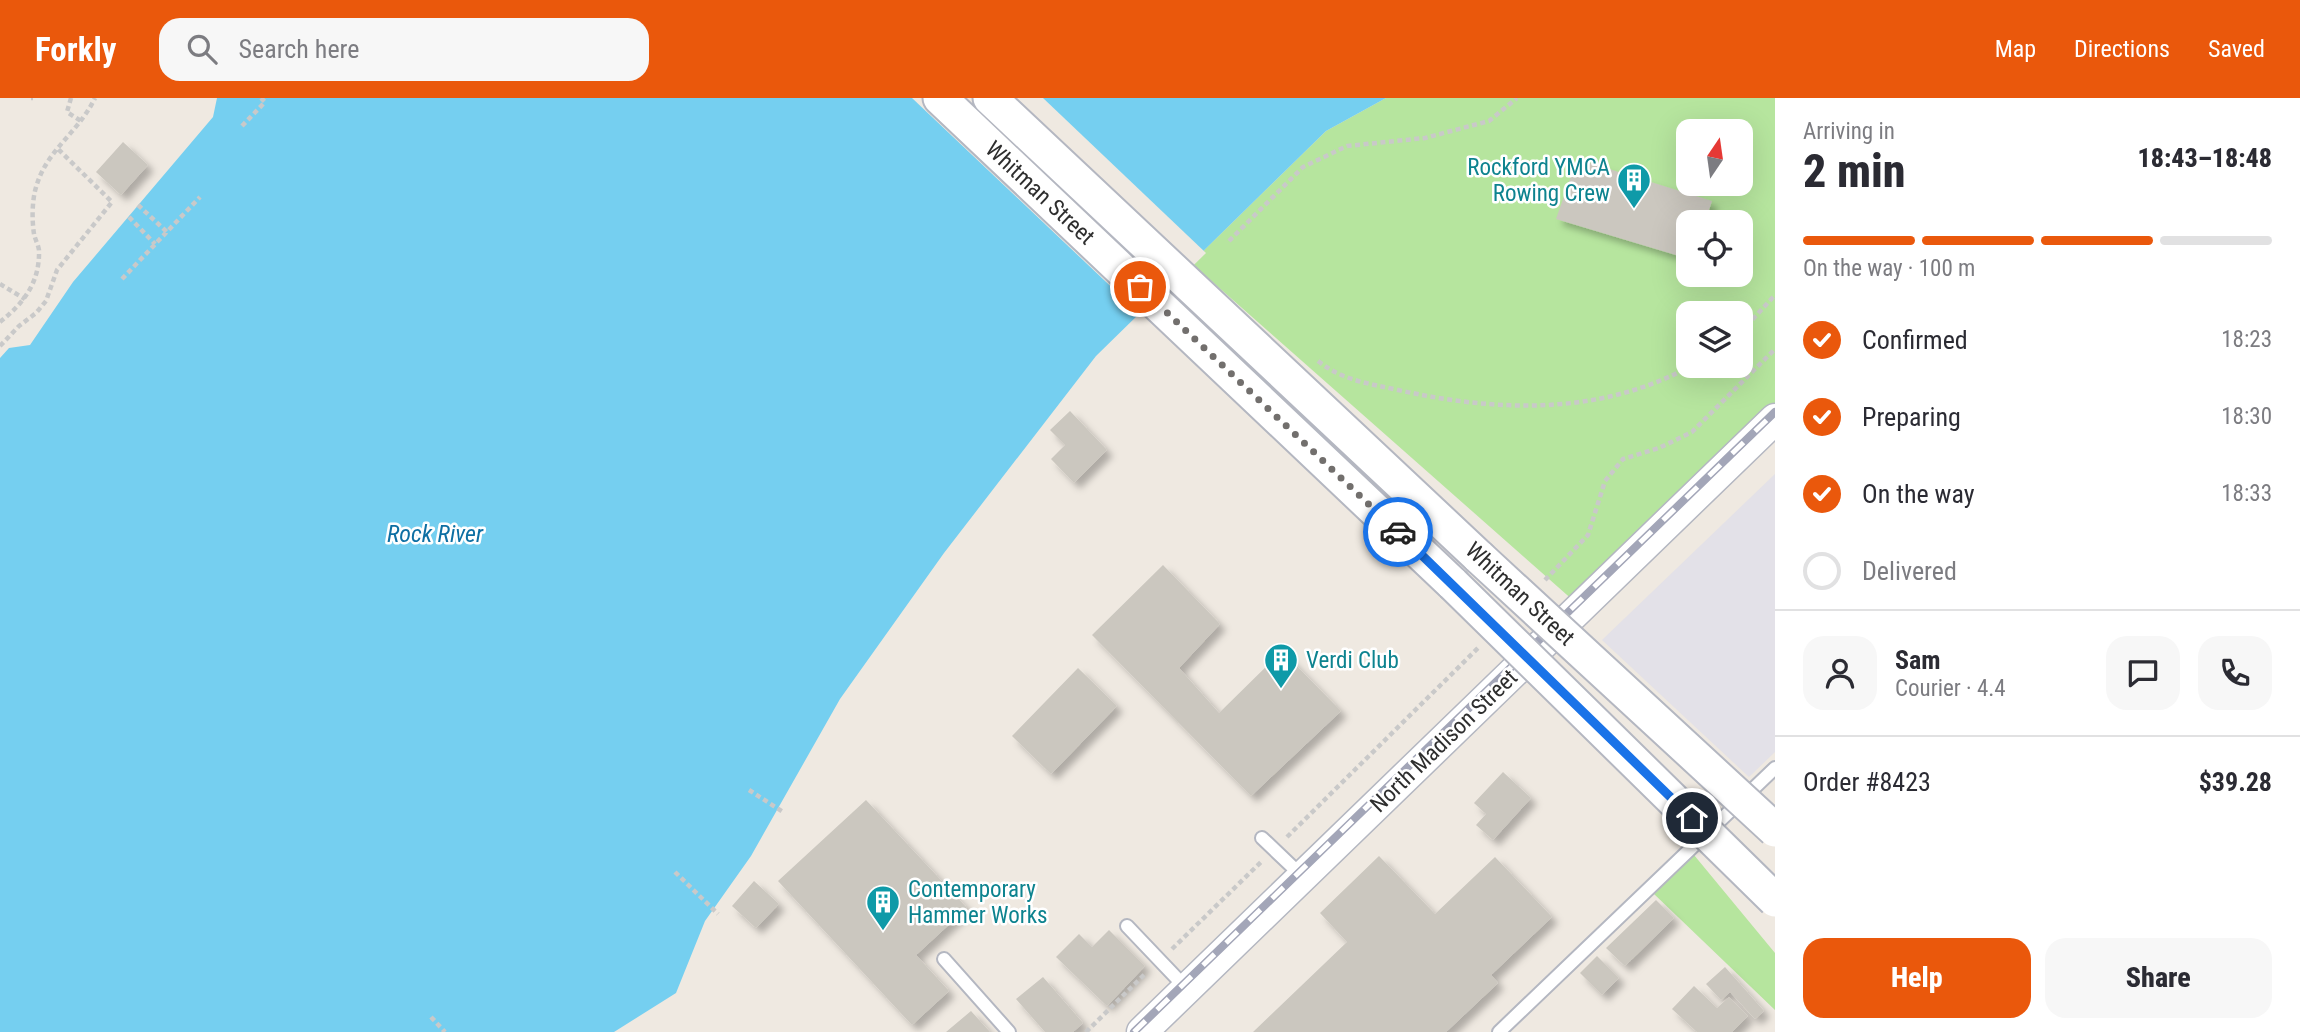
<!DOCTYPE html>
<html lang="en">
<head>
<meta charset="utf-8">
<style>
  :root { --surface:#fff; --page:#f7f7f7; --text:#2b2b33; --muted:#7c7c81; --line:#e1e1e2; --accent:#ea580c }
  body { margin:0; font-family:"Roboto Condensed",sans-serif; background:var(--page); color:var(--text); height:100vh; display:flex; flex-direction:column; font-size:26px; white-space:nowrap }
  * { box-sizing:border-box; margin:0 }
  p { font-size:23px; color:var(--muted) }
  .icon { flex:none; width:38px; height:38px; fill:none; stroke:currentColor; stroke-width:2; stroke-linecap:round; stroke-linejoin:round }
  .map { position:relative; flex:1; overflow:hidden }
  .details { display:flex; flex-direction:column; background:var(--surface); width:525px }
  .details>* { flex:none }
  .needle { width:46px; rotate:13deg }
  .tools { position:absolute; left:1676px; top:21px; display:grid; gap:14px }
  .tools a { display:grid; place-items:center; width:77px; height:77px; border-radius:14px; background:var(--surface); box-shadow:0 7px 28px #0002; font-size:35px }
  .pin { position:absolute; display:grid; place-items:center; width:60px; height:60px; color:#fff; margin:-30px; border:4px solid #fff; border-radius:50%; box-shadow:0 2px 7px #0007 }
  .courier { position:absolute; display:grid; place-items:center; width:70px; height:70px; margin:-35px; border:5px solid #1a73e8; border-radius:50%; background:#fff; color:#222; box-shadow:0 2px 9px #0007 }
  .summary em { font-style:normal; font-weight:800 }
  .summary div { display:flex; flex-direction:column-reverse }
  .summary { display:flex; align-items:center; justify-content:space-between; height:119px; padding:0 28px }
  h1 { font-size:46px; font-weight:800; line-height:52px }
  .bar { display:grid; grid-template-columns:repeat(4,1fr); gap:10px 7px; align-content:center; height:84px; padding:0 28px }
  .bar i { height:9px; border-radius:5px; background:var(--line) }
  .bar .selected { background:var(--accent) }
  .bar p { grid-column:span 4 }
  .line { display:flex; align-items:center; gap:18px; padding:0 28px; border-top:2px solid var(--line) }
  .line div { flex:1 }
  .round { display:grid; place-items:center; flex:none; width:74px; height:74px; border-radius:21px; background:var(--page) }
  ol { padding:0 28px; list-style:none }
  li { display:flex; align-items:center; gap:21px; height:77px }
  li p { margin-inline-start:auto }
  li .icon { padding:7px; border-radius:50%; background:var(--accent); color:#fff; stroke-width:4 }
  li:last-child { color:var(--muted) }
  li i { width:38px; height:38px; border:4px solid var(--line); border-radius:50% }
  .primary-button { display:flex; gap:14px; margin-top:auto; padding:14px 28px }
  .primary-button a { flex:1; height:80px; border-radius:21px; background:var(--accent); color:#fff; font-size:28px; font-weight:800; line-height:80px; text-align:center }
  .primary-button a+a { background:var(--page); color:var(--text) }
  header { display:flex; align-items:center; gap:42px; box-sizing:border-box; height:98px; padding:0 35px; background:var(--accent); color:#fff }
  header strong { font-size:33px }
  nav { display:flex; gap:38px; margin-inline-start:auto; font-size:24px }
  .search { width:490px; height:63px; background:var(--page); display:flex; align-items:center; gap:18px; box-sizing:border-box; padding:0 24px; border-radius:21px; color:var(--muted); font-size:26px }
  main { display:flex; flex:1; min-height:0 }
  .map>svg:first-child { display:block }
</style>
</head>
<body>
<header>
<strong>Forkly</strong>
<div class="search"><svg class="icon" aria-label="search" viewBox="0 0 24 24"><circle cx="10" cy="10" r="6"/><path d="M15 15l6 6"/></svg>Search here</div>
<nav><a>Map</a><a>Directions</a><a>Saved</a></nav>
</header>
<main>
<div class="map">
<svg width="1775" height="934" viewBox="0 0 1775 934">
  <defs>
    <filter id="shadow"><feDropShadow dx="6" dy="6" stdDeviation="3.5" flood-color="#0004"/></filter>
  </defs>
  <rect width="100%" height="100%" fill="#efe9e1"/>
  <path fill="#e3e1e8" d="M1775,376V654L1749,679L1602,542Z"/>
  <path fill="#b6e59e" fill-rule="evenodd" d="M1386,0H1775V314L1575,504L1191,165L1326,33ZM1689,33H1741V86H1689ZM1689,124H1741V177H1689ZM1689,215H1741V268H1689Z
    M1694,757L1775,855V912L1654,796Z"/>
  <path fill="#75cff0" d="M217,0H1386L1326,33L1096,258L944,455L840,601L751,758L705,823L676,895L614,934H0V260L9,250L30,247L73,184L213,19Z"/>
  <path fill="#efe9e1" d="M912,0H1043L1206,155L1142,218Z"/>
  <path fill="#cbc7bf" filter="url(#shadow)" d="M123,44L148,67L121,97L96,74Z
    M1577,61L1712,103L1705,124H1689V161L1556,121Z
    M1070,313L1107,352L1074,385L1051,361L1065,347L1050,332Z
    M1163,467L1220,526L1179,570L1219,615L1282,553L1341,613L1251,698L1092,537Z
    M1078,570L1117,608L1051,676L1012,638Z
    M1503,674L1531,700L1493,742L1476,727L1486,716L1474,705Z
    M866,702L967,810L916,857L949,893L912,927L778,783Z
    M1379,758L1435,816L1495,759L1552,819L1491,877L1498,885L1446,934H1253L1347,844L1320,815Z
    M754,783L779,806L756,830L732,808Z
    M1656,802L1674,820L1625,868L1606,850Z
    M1109,832L1145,868L1107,908L1056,859L1079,836L1092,849Z
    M1597,858L1619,880L1602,897L1580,875Z
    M1725,869L1764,913L1755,921L1730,894L1721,902L1706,886Z
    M1043,879L1083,925L1073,934H1045L1016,901Z
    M1694,888L1717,910L1729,899L1748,918L1732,934H1697L1672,911Z
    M971,913L990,934H946Z"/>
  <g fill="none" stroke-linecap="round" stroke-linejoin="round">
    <g stroke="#b4b7c1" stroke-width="16">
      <path id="service" d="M1262,740L1303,779
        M1127,828L1187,891
        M944,861L1009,934
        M1499,934L1775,670"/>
    </g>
    <g stroke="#b4b7c1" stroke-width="33">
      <path id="tertiary" d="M1142,934L1775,321"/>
    </g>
    <g stroke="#b4b7c1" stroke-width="37">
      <path id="secondary" d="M940,0L1453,486
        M990,0L1479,459"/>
    </g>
    <path stroke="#c9c9c9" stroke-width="4.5" stroke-dasharray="5 3.5" stroke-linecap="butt" d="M31,0H33
      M71,0L67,14L81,23
      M242,28L265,4L261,0
      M138,107L167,134
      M129,119L155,146
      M1229,143L1303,69L1347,48L1425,40L1489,23L1517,0
      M122,181L200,99
      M0,186L25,201
      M0,224C24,205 40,184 39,152C38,146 35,141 34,136C32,123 32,106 35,93C45,52 77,37 95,0
      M1741,234L1775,197
      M0,248L19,228L36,215L46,203L57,172L112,104L56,49
      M1318,263C1344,283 1367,285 1398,292C1497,314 1599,318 1691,268
      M1545,482L1588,437L1605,383L1623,361L1659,350L1692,334L1775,251
      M749,692L783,714
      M1287,739L1478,550
      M675,774L718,816
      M1172,851L1261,764
      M431,919L445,934
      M1086,934L1145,876"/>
    <use href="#service" stroke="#fff" stroke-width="12"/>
    <use href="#tertiary" stroke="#fff" stroke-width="30"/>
    <use href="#secondary" stroke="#fff" stroke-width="33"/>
    <g stroke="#a3a6b8" stroke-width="8">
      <path id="rail" d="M1134,934L1775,314"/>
    </g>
    <use href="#rail" stroke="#fff" stroke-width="5" stroke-dasharray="16" stroke-linecap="butt"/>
    <g stroke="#b4b7c1" stroke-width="37" stroke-linecap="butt">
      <path id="secondary-bridge" d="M1479,459L1775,732
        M1453,486L1775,802"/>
    </g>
    <use href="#secondary-bridge" stroke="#fff" stroke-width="33"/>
  </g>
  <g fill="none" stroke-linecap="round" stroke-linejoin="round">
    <path stroke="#726f6d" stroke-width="7" stroke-dasharray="0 12.6" d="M1140,189L1398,434"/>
    <path stroke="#1a73e8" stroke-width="9" d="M1398,434L1692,720"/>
  </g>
  <defs>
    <g id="building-pin" transform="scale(1.75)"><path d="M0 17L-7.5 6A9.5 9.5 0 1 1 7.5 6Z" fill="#0f9aa8" stroke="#fff"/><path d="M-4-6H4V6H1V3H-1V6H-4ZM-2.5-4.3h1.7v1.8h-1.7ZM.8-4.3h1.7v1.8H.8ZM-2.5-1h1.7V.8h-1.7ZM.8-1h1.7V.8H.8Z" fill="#fff"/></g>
  </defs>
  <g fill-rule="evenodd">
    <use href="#building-pin" x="1634" y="82"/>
    <use href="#building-pin" x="1281" y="562"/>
    <use href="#building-pin" x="883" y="804"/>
  </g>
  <g text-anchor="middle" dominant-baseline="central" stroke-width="5" stroke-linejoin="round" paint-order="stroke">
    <g font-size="23" fill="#0d838f" stroke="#fff" text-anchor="start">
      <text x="1610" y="69" text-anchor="end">Rockford YMCA<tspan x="1610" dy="26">Rowing Crew</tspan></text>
      <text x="1306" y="562">Verdi Club</text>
      <text x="908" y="791">Contemporary<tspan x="908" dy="26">Hammer Works</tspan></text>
    </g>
    <g font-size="23" fill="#2e2e2e" stroke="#fff">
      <text transform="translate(1040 95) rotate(43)">Whitman Street</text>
      <text transform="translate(1520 496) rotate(43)">Whitman Street</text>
      <text transform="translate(1444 643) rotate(-44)">North Madison Street</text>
    </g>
    <g font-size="24" font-style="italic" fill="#0d6fa3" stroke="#fff">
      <text x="435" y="436">Rock River</text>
    </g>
  </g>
</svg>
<div class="tools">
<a><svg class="needle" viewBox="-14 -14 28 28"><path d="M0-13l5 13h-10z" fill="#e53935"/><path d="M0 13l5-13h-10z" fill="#7c7c81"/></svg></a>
<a><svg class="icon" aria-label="locate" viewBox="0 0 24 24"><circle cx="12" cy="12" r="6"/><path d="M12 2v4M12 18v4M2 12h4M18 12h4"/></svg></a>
<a><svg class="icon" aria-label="layers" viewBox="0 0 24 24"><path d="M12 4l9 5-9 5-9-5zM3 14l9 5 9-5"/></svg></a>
</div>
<div class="pin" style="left:1140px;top:189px;background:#ea580c"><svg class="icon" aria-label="bag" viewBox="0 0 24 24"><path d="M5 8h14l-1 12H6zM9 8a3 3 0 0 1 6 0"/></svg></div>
<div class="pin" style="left:1692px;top:720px;background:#1f2937"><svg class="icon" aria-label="home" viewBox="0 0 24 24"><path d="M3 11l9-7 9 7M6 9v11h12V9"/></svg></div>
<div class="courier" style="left:1398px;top:434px"><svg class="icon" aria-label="car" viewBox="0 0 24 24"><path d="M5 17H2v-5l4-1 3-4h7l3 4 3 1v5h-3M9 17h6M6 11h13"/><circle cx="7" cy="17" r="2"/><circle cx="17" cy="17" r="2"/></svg></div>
</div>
<section class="details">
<div class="summary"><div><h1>2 min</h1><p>Arriving in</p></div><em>18:43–18:48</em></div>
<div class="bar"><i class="selected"></i><i class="selected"></i><i class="selected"></i><i></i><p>On the way · 100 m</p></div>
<ol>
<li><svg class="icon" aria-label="check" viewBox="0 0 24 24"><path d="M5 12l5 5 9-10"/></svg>Confirmed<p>18:23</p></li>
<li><svg class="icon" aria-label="check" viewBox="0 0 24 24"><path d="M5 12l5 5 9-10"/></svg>Preparing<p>18:30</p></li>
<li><svg class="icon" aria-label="check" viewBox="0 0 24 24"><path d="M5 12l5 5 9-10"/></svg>On the way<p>18:33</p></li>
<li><i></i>Delivered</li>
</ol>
<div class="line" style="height:126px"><a class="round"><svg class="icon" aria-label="person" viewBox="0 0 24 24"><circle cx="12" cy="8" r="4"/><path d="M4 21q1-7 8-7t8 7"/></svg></a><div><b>Sam</b><p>Courier · 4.4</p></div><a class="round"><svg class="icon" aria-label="chat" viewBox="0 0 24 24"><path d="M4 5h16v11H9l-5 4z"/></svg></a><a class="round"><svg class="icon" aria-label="phone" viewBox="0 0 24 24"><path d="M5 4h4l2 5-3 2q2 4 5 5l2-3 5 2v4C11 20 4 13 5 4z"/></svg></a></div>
<div class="line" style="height:91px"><div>Order #8423</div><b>$39.28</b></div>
<div class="primary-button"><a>Help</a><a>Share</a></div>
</section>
</main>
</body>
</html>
